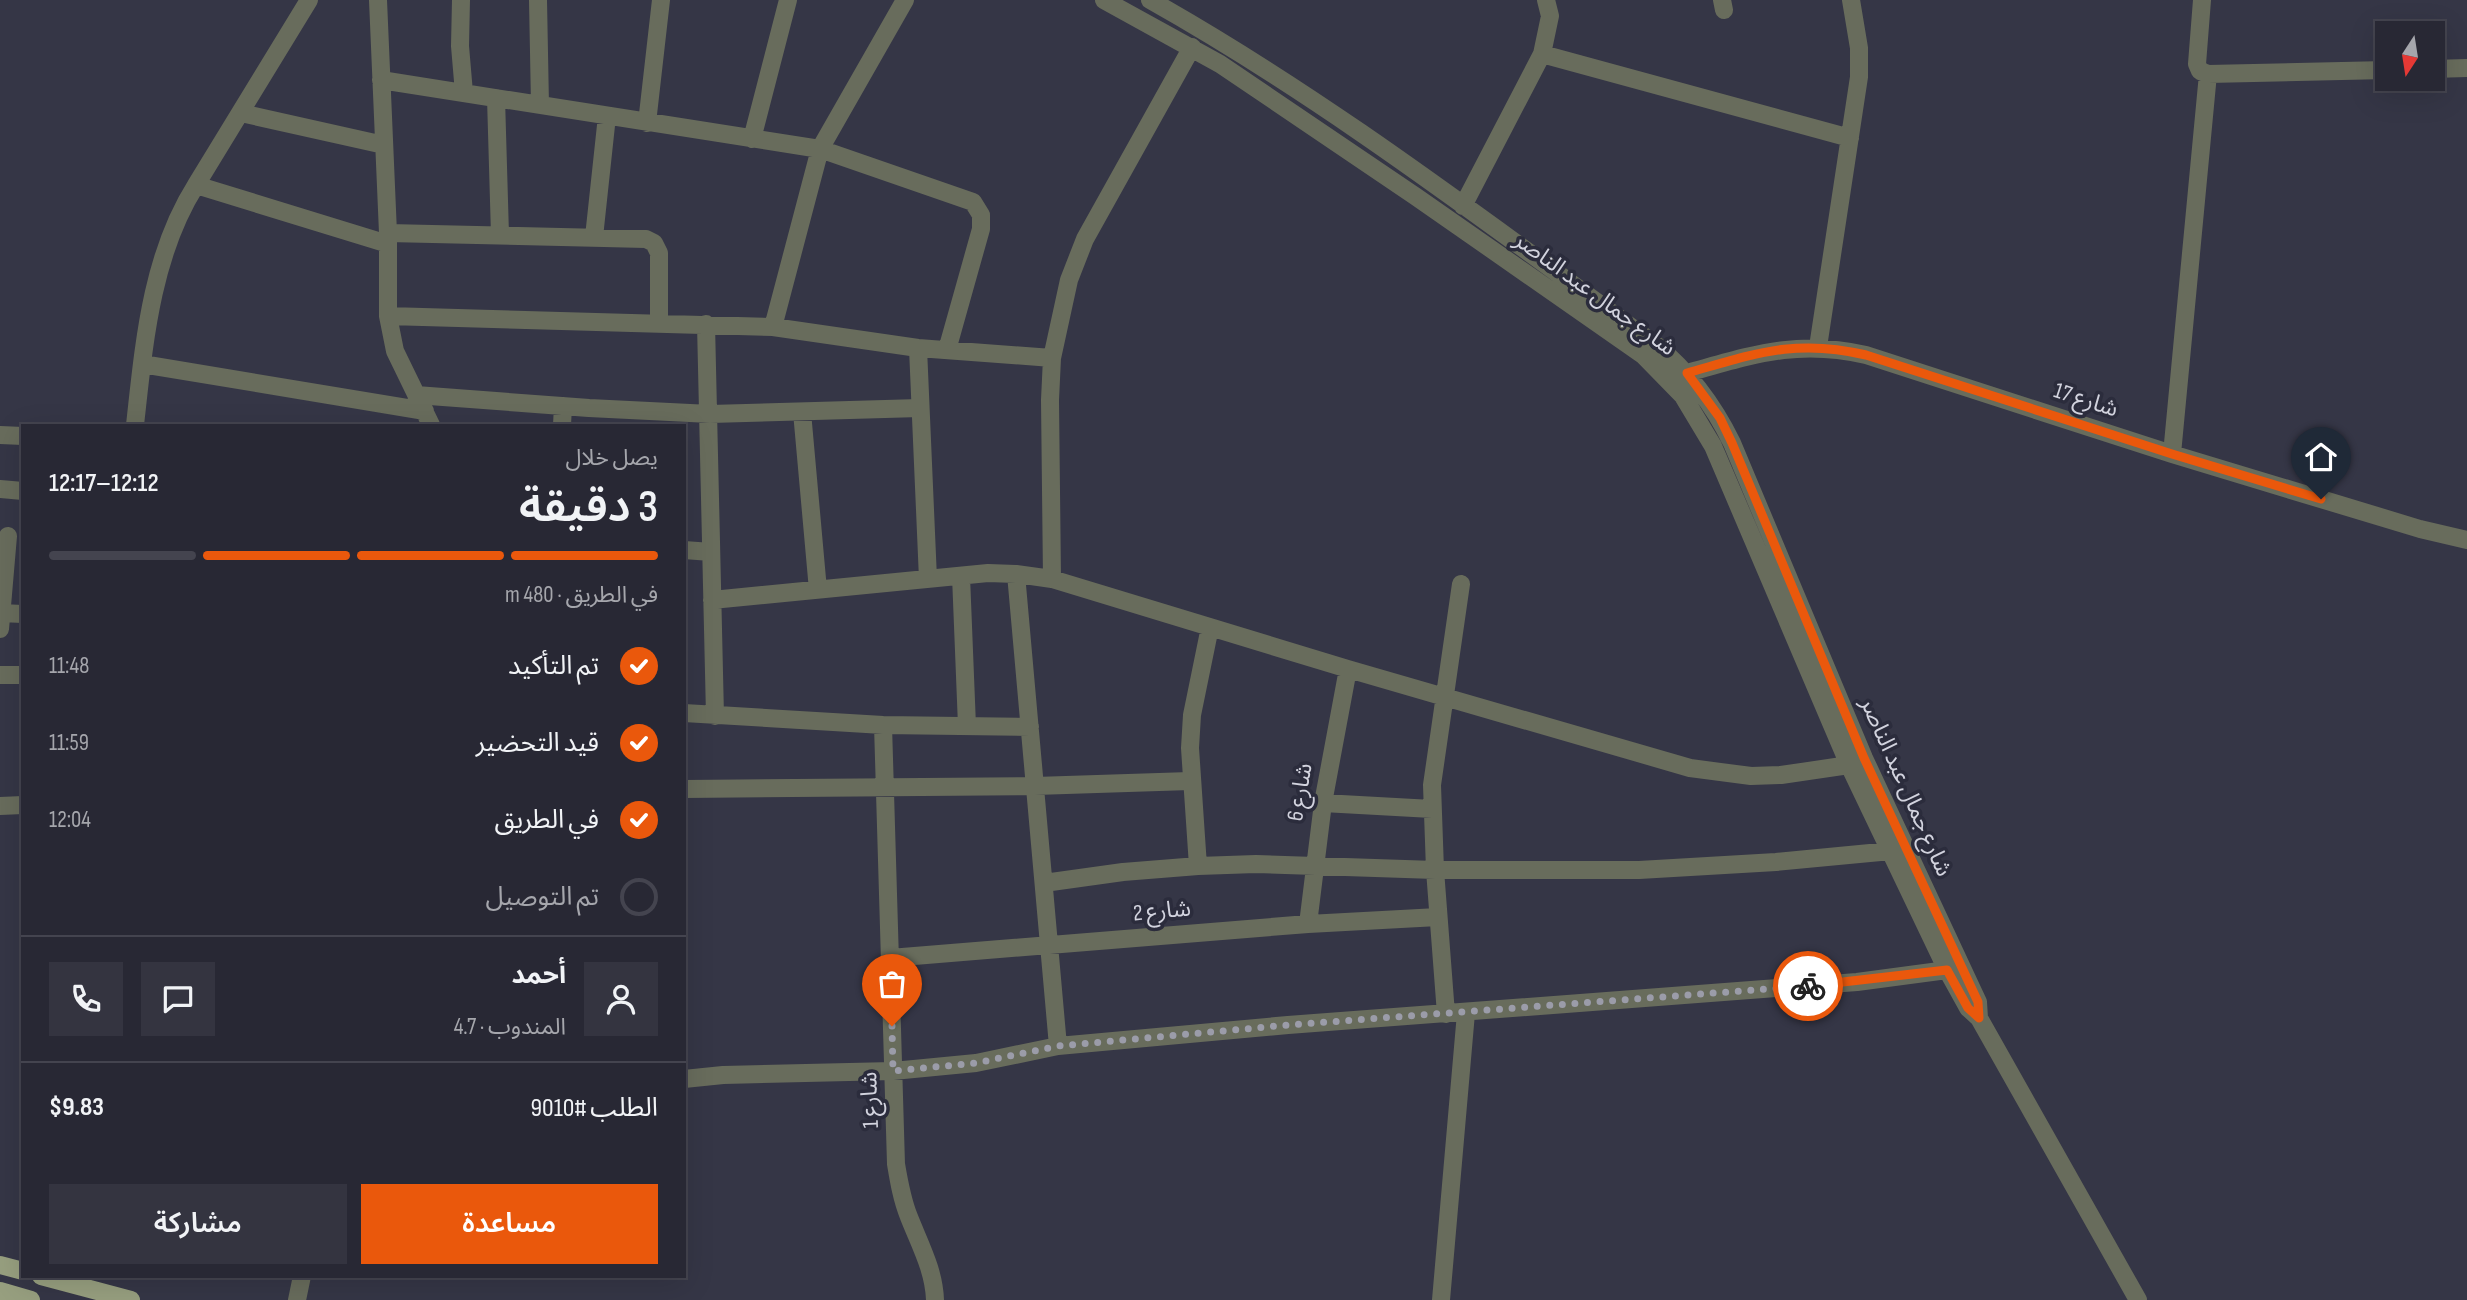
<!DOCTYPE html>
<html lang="ar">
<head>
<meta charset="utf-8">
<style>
  :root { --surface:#282834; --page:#343440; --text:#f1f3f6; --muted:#a5a6ac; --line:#44444f; --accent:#ea580c }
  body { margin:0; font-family:"Sofia Sans Condensed","Noto Sans Arabic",sans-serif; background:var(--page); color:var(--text); direction:rtl; height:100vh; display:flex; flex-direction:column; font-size:26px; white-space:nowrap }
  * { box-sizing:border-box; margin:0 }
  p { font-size:23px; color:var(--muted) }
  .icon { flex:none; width:38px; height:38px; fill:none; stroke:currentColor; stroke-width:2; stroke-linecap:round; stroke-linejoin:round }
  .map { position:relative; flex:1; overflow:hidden; direction:ltr }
  .side { position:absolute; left:21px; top:424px; width:665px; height:854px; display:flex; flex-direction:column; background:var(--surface); border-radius:0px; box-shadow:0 7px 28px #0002,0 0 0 2px var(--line); direction:rtl }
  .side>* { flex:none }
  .needle { width:46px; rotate:192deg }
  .tools { position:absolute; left:2375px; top:21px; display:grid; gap:14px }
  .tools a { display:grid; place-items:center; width:70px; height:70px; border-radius:0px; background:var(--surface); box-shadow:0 7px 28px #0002,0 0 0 2px var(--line); font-size:35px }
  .pin { position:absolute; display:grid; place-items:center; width:60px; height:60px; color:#fff; margin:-72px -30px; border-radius:50% 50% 50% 0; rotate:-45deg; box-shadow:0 0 7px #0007 }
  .pin .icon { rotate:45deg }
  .courier { position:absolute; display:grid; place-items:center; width:70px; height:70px; margin:-35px; border:5px solid #ea580c; border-radius:50%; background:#fff; color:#222; box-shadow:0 2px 9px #0007 }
  .summary em { font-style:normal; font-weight:600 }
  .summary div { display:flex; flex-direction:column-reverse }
  .summary { display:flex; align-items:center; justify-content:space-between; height:119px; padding:0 28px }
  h1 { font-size:46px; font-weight:600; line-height:52px }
  .bar { display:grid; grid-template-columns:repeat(4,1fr); gap:10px 7px; align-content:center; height:84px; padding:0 28px }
  .bar i { height:9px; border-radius:5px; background:var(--line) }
  .bar .active { background:var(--accent) }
  .bar p { grid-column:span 4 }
  .line { display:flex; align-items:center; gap:18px; padding:0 28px; border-top:2px solid var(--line) }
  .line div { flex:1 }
  .round { display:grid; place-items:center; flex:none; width:74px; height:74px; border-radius:0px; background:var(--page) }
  ol { padding:0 28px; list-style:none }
  li { display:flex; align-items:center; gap:21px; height:77px }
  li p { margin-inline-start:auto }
  li .icon { padding:7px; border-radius:50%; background:var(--accent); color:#fff; stroke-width:4 }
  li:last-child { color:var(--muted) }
  li i { width:38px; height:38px; border:4px solid var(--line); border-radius:50% }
  .button { display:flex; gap:14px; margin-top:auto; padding:14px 28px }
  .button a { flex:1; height:80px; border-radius:0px; background:var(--accent); color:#fff; font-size:28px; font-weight:600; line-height:80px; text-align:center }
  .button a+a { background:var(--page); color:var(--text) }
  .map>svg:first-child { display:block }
</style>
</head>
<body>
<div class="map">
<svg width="2467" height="1300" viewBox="0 0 2467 1300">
  <rect width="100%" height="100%" fill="#353646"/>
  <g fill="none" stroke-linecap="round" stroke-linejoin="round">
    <path stroke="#686c5c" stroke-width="18" d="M378,0L388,233V316L395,351L431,425
      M461,0L460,46L464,93
      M538,0L540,105
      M1104,0L1220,64L1415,196L1643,355L1683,396L1713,446L1849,765L1947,970L1968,1008L1979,1018L2138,1300
      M1150,0C1328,100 1491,226 1656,345C1690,373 1713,404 1732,443L1864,758L1978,1002L1979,1018
      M1722,0L1724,10
      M2202,0L2197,64L2200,71L2208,74L2387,70
      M1542,54L1850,138
      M2432,69L2467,68
      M381,80L820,149L973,202L981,215V229L947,350
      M496,98L500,235
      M241,113L384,145
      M647,123L661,0
      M752,139L788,0
      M196,185L309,0
      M1463,206L1542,54L1550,16L1546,0
      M388,233L646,239L654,243L659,253V324
      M594,237L607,116
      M388,316L773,327L918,348L1052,358
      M706,324L715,716
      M773,327L820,149L905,0
      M1818,347L1859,77V48L1851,0
      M918,348L928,579
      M142,364L425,411
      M1687,373C1753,355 1796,339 1866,355L2172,454L2420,529L2467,540
      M416,395L589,408L710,414L920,408
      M802,412L818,590
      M135,425C144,344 151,256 196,185L388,244
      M562,425L563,406
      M0,435L23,436
      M2172,454L2208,74
      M0,489L23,491
      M684,550L711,552
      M1016,574L1058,1046
      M961,576L967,726
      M1052,579L1050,400L1052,358L1069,280L1085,239L1192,47
      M712,600L988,573L1016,574L1052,579L1348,669L1690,768L1751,776L1781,775L1849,765
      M0,613L23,614
      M0,629L8,536
      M0,675H23
      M684,713L883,725L1030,727
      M883,725L896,1164C899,1182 902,1200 909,1217C920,1245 934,1270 935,1300
      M684,789L1035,786L1190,781
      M1323,803L1432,809
      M0,806L23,805
      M1198,866L1190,748L1192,715L1210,627
      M1044,883L1123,872L1198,866L1256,864L1435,870H1639L1776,862L1891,851
      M1308,924L1323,803L1348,669
      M890,958L1308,924L1438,917
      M1446,1014L1435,870L1432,785L1461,584
      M684,1079L723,1075L893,1071L976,1063L1058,1046L1288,1025L1857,982L1947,970
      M297,1300L302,1276
      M1441,1300L1466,1013"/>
    <path stroke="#979f7f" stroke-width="18" d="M0,1265L23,1271
      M41,1276L131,1300
      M0,1291L31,1300"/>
  </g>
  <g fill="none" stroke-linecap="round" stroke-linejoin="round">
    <path stroke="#9b9ca9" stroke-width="7" stroke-dasharray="0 12.6" d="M892,1026L893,1071L976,1063L1058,1046L1288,1025L1808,986"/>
    <path stroke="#ea580c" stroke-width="9" d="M1808,986L1947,970L1968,1008L1979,1018L1978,1002L1864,758L1732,443L1720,418L1687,373C1755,354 1795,338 1866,355L2172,454L2321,499"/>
  </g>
  <g text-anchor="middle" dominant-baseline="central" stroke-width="7" stroke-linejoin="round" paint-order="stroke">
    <g font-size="23" fill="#d2d3de" stroke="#2b2c3c">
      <text transform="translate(1595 294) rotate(36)">شارع جمال عبد الناصر</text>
      <text transform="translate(2086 400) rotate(18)">شارع 17</text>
      <text transform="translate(1906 787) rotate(66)">شارع جمال عبد الناصر</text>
      <text transform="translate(1300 792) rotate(-80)">شارع 6</text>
      <text transform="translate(1162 911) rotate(-5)">شارع 2</text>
      <text transform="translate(870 1100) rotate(-92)">شارع 1</text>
    </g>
  </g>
</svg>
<div class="tools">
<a><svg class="needle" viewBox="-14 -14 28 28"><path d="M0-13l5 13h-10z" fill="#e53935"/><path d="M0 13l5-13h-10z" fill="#a5a6ac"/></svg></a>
</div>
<div class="pin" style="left:892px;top:1026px;background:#ea580c"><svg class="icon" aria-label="bag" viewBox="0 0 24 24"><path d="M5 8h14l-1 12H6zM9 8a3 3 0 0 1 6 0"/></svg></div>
<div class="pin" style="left:2321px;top:499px;background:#1f2937"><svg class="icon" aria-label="home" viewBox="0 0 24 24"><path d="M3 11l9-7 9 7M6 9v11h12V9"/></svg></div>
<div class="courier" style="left:1808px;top:986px"><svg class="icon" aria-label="bike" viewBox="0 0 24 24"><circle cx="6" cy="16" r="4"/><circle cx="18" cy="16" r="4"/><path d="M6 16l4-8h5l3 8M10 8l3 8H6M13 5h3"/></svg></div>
<section class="side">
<div class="summary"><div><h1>3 دقيقة</h1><p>يصل خلال</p></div><em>12:12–12:17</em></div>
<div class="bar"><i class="active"></i><i class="active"></i><i class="active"></i><i></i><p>في الطريق · 480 m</p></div>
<ol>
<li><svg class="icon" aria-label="check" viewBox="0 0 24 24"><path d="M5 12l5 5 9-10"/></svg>تم التأكيد<p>11:48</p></li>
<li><svg class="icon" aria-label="check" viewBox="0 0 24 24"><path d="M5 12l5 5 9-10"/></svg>قيد التحضير<p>11:59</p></li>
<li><svg class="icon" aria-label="check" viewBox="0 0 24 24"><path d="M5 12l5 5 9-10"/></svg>في الطريق<p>12:04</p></li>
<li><i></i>تم التوصيل</li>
</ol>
<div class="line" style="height:126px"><a class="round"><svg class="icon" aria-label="person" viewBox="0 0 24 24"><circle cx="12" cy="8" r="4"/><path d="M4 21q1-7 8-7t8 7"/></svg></a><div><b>أحمد</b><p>المندوب · 4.7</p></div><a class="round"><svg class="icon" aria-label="chat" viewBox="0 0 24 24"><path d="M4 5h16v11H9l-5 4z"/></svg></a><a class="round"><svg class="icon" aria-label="phone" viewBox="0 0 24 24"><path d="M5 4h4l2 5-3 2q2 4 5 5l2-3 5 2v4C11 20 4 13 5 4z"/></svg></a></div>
<div class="line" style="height:91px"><div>الطلب #9010</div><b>$9.83</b></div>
<div class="button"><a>مساعدة</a><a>مشاركة</a></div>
</section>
</div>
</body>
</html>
